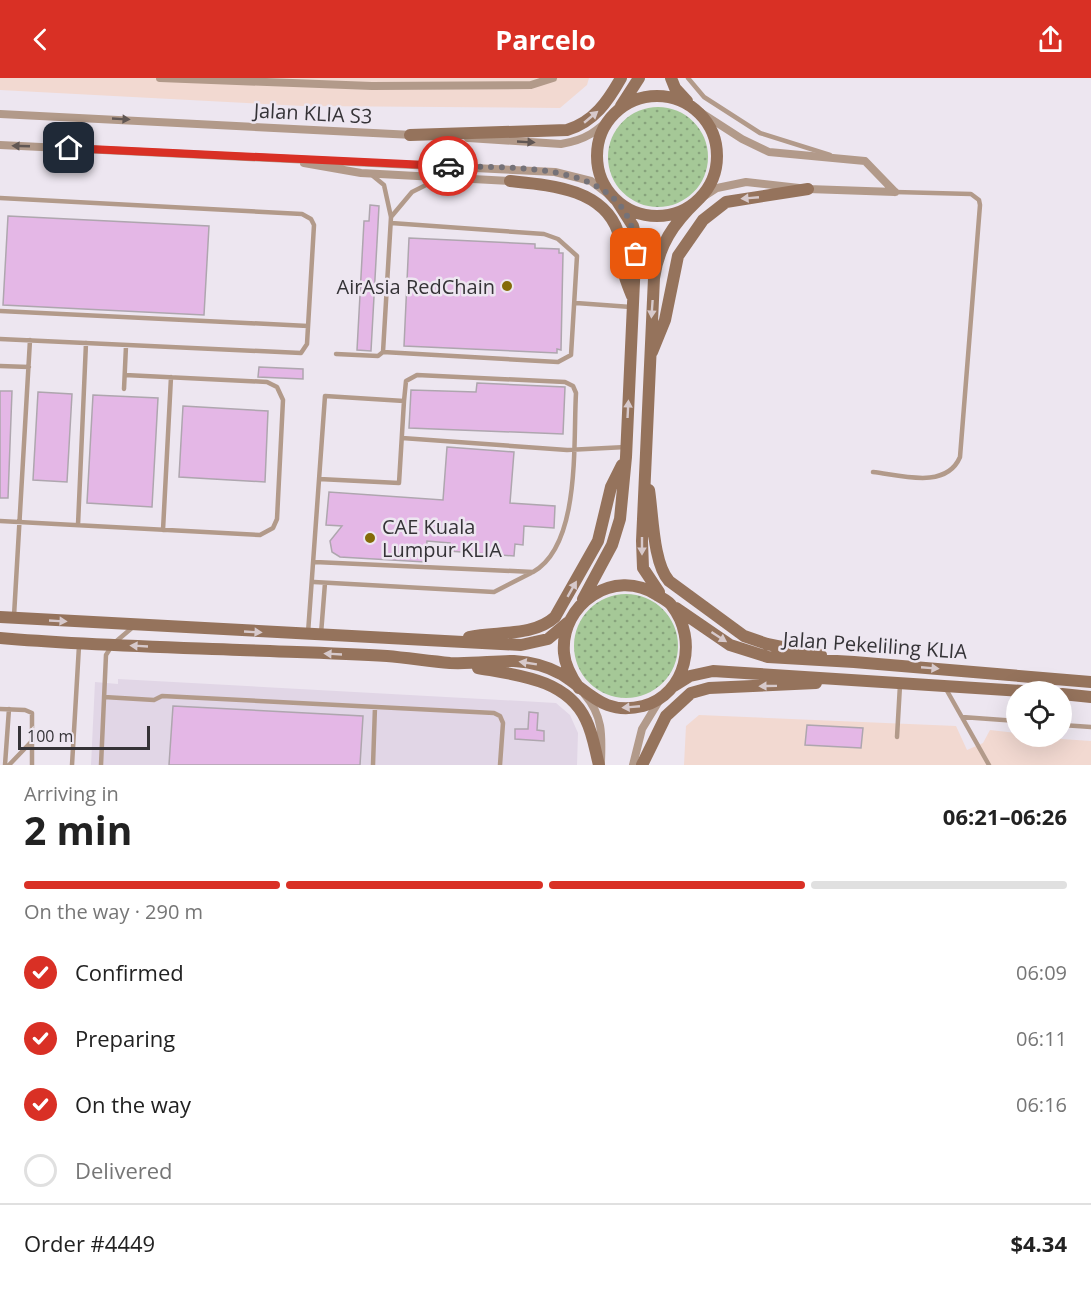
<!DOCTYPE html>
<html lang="en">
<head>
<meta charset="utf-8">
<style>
  :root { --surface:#fff; --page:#f6f6f6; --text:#222; --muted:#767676; --line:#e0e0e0; --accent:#d93025 }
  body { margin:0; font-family:"Open Sans",sans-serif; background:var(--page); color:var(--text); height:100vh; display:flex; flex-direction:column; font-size:22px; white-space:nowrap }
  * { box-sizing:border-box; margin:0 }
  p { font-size:20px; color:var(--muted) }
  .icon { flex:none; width:33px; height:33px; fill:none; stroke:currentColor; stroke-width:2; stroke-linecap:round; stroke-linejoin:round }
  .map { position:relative; height:687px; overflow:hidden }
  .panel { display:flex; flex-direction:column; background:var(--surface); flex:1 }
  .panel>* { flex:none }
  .controls { position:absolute; left:1006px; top:603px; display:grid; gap:12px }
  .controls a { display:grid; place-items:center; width:66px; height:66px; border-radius:50%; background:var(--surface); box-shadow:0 6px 24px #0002; font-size:30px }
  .scale { position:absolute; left:18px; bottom:15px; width:132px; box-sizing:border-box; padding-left:6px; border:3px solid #353337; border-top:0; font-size:16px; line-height:21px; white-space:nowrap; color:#353337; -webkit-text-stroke:4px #ede6f0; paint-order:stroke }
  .pin { position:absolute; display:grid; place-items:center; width:51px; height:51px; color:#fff; margin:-26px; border-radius:12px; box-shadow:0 3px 9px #0006 }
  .courier { position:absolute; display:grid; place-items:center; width:60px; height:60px; margin:-30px; border:4px solid #d93025; border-radius:50%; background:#fff; color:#222; box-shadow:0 2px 8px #0007 }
  .head em { font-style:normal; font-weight:700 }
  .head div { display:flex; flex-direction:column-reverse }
  .head { display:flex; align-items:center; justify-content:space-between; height:102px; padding:0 24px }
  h1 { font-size:39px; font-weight:700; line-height:45px }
  .bar { display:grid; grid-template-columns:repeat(4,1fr); gap:9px 6px; align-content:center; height:72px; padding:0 24px }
  .bar i { height:8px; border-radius:4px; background:var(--line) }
  .bar .on { background:var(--accent) }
  .bar p { grid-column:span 4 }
  .line { display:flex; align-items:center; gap:15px; padding:0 24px; border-top:2px solid var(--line) }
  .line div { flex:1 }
  ol { padding:0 24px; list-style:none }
  li { display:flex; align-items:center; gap:18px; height:66px }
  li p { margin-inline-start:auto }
  li .icon { padding:6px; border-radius:50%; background:var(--accent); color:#fff; stroke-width:4 }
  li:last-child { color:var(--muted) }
  li i { width:33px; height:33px; border:3px solid var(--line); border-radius:50% }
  header { display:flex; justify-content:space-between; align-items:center; height:78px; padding:0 24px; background:var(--accent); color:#fff; font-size:27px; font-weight:700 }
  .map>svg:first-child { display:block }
</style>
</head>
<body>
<header><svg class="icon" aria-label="back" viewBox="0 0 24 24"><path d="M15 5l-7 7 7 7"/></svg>Parcelo<svg class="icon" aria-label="share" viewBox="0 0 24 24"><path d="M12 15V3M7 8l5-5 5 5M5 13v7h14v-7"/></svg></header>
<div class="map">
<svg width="1091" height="687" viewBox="0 0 1091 687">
  <defs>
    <pattern id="grass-dots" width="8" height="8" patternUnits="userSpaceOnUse" patternTransform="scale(1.5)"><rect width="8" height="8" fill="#a5c897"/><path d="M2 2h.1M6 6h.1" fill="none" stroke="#87a37c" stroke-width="1.8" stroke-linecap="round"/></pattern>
  </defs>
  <rect width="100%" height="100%" fill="#ede6f0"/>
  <path fill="#e1d6e6" d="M118,601L556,625L570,637L578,655L577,687H91L95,604L118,606Z"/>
  <path fill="#f2d9d1" d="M0,0H589L587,7L560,30L303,28L0,12Z
    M699,637L956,648L967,672L983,665L990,652L1017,655V658L1091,663V687H684L686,648Z"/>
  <path fill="url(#grass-dots)" d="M608 79a50 50 0 1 1 100 0a50 50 0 1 1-100 0Z
    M574 568a52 52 0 1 1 104 0a52 52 0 1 1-104 0Z"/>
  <path fill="#e4b7e6" stroke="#aea6ae" stroke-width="1.5" d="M370,127L379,128L371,273L357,272L364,143H369Z
    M8,138L209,148L204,237L3,227Z
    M409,160L535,166V170L559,171V175H563L561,272L557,271V275L404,268Z
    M259,289L303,291V301L258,299Z
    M477,305L565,309L563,356L409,350L411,312L476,314Z
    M0,313H12L8,420H0Z
    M38,314L72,316L67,404L33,402Z
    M93,317L158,320L152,429L87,425Z
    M183,328L268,333L265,404L179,399Z
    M447,369L514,374L510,425L555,428L554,450L524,448L523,467L515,466L514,478L449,473L450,465L427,463L425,484L340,479L332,474L330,463L342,448L326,447L329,414L443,422Z
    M173,628L363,638L360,687H169Z
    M529,634L538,635L537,652L544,653V663L515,661V651H528Z
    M807,647L863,650L861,670L805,667Z"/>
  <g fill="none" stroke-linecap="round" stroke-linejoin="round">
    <path stroke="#b29a8a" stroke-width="4.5" d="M688,0L704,19L760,55L830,77
      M373,98L384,107L391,139L383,274
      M0,120L302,136L311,141L314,147L307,266L301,275L0,261
      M391,139L412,114L436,102
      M576,225L631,229
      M0,233L308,248
      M336,276L378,278L383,274L558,284L571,277L577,178L558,161L544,156L391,145
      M0,288L29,289
      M124,311L126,268
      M402,360L567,372L626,369
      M873,394C900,397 946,412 960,379L980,127L979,122L971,116L895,114
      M0,443L260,457L273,450L277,441L283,322L277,309L267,304L125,297
      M78,447L86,265
      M163,452L171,299
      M315,484L533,494C581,467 573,365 576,315L573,308L565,304L417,297L406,303L404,323
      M314,504L494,514L531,495
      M14,538L30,262
      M308,555L325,318L404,323L399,405L319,401
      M321,556L325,505
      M946,611L989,687
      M104,619L154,622L162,618L494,635L500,638L503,645L500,687
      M0,631L25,632L32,635V687
      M962,639L1017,643
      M1062,647L1091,649
      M897,659L900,607
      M5,687L9,631
      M9,687L32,663
      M72,687L79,568
      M101,687L106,577L113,566L133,549
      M373,687L375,629"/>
    <path stroke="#b29a8a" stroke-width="8" d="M160,0L372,8L531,7L553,0
      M694,30L742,61L769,74L865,83L895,114
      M0,36L413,57
      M468,60L561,66C586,62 598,53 614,36
      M0,67L555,94L591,103L617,123
      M304,85L361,95L510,103
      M697,123L717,110L746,104L808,111L895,114
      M585,617C603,638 602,657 601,684
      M633,687L642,651L659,623"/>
    <path stroke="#95735c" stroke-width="12" d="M671,0L675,10L687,23
      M597 78a60 60 0 1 1 120 0a60 60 0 1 1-120 0Z
      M621,28L639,0
      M410,57L567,52C594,44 608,23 621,0
      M510,103C548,107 603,110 618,154C621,162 620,172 621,182C622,194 627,206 632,218
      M652,274L665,242L678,178L703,142L726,124L808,111
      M649,412C653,437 653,485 669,503L744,558L767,566L821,577
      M659,514L643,490L642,463L654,200C659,167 673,146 697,123
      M583,521L612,467L620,441L626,379L636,160L633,148L617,123
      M676,530L730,567L768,579L854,584L1091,604
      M0,539L521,567L548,561L567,545
      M469,559C497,553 533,559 555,539L598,463L611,409L622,387
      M0,560C80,567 160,569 240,572C289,574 338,575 387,578C408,580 429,583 450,585C472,586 493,583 514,583C530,584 547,588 561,596C590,614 604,638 643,628C687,616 698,561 672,528C669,523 662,520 657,517C614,489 560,526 564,575C565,588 572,600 579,610
      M478,590C517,597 567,601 586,642C593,656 595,672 599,687
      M674,608L690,598L713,593L1038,614
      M1062,616L1091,619
      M642,687L666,638L691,615L709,610L816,605"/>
  </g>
  <defs><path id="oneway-solid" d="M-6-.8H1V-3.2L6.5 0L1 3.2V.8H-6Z" transform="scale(1.5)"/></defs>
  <g fill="#d7c9cb">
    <use href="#oneway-solid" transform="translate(591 39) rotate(-40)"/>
    <use href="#oneway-solid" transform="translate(750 120) rotate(175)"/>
    <use href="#oneway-solid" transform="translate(652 231) rotate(94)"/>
    <use href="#oneway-solid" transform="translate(628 331) rotate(-87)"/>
    <use href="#oneway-solid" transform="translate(642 468) rotate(90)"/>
    <use href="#oneway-solid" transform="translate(572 511) rotate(-60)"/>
    <use href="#oneway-solid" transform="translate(58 543) rotate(3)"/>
    <use href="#oneway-solid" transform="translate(253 554) rotate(3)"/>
    <use href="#oneway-solid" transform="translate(719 559) rotate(33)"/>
    <use href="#oneway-solid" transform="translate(139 568) rotate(-177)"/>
    <use href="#oneway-solid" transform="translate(333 576) rotate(-177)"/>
    <use href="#oneway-solid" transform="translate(528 585) rotate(-171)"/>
    <use href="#oneway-solid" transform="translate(930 590) rotate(5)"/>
    <use href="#oneway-solid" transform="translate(768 608) rotate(179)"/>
    <use href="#oneway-solid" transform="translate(631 629) rotate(175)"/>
  </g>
  <g fill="#615754">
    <use href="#oneway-solid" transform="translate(121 41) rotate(3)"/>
    <use href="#oneway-solid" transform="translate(526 64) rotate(3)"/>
    <use href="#oneway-solid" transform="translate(21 68) rotate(-178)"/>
  </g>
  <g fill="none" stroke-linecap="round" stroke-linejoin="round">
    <path stroke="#757278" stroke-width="6" stroke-dasharray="0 10.8" d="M448,88C517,91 634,80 636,176"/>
    <path stroke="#d93025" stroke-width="8" d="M69,70L448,88"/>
  </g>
  <g fill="#846b07" stroke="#ede6f0" stroke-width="2">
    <circle cx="507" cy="208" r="6"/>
    <circle cx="370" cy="460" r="6"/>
  </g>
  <g text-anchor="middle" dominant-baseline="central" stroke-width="5" stroke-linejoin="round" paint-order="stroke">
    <g font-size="20" fill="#353337" stroke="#ede6f0">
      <text transform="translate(313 35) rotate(3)">Jalan KLIA S3</text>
      <text transform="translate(875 567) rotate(4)">Jalan Pekeliling KLIA</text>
    </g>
    <g font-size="20" fill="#353337" stroke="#ede6f0" text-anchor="end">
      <text x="495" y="208">AirAsia RedChain</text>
      <text x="382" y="448" text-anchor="start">CAE Kuala<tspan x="382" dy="23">Lumpur KLIA</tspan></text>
    </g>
  </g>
</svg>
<div class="controls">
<a><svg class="icon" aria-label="locate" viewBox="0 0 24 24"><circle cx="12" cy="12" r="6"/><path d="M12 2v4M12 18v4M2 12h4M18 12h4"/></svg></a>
</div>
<div class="scale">100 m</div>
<div class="pin" style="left:636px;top:176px;background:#ea580c"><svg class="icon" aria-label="bag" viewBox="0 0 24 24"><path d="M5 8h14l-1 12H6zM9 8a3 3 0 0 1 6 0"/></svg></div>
<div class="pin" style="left:69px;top:70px;background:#1f2937"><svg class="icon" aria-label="home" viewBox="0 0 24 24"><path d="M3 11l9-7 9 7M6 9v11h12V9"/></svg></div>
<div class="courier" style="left:448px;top:88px"><svg class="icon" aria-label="car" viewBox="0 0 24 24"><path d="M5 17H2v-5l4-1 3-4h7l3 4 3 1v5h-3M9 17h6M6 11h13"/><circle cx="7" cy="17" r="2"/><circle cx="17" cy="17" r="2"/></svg></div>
</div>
<section class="panel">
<div class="head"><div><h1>2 min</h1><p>Arriving in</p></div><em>06:21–06:26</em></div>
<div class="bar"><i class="on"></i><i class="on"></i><i class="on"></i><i></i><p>On the way · 290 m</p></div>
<ol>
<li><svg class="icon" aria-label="check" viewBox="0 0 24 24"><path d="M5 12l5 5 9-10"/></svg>Confirmed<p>06:09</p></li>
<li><svg class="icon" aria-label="check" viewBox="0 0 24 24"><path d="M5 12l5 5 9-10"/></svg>Preparing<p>06:11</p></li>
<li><svg class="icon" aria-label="check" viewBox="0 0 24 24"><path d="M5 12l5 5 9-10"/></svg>On the way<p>06:16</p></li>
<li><i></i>Delivered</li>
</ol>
<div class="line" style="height:78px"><div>Order #4449</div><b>$4.34</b></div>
</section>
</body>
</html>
